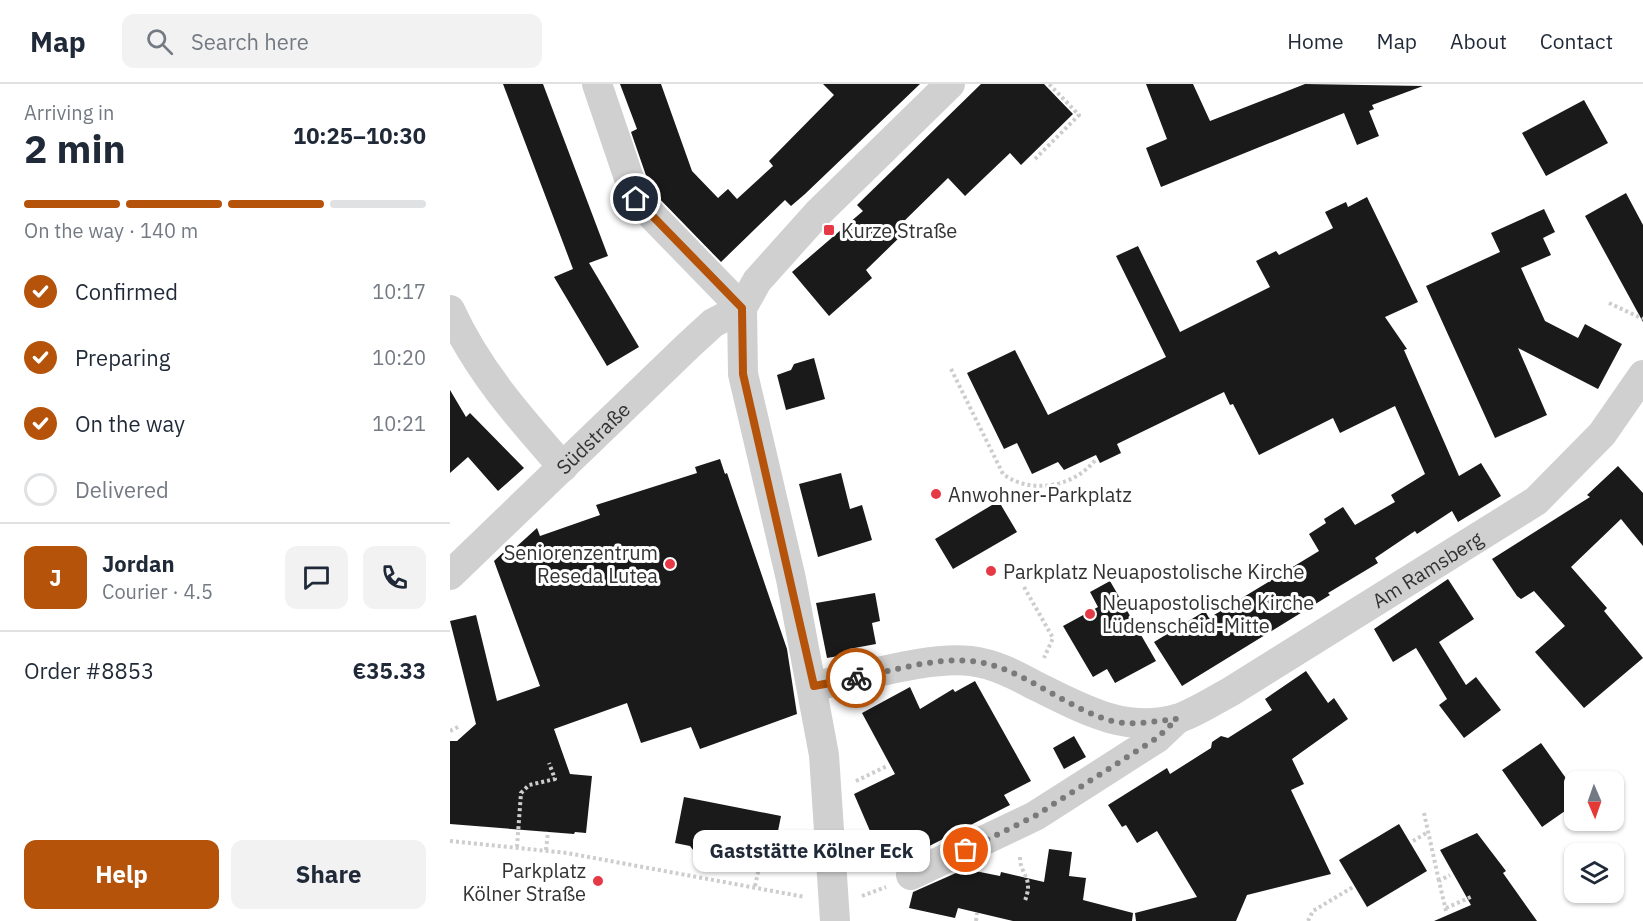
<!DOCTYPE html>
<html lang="en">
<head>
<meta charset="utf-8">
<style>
  :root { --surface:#fff; --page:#f2f2f3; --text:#1f2937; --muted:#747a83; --line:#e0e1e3; --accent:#b45309 }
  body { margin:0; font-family:"IBM Plex Sans",sans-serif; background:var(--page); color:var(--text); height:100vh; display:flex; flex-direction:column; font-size:22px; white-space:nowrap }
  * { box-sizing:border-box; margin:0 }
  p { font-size:20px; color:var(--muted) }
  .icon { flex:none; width:33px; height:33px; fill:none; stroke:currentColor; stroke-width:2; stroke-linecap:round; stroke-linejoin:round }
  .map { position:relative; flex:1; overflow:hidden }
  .details { display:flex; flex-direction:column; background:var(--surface); width:450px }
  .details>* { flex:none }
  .needle { width:39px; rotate:178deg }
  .buttons { position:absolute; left:1114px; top:687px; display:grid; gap:12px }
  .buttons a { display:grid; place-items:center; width:60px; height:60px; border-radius:12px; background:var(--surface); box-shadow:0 2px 4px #0004; font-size:30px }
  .pin { position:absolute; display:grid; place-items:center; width:51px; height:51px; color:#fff; margin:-26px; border:3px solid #fff; border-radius:50%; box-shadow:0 2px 6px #0007 }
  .courier { position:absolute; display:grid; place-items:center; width:60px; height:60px; margin:-30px; border:4px solid #b45309; border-radius:50%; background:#fff; color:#222; box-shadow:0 2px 8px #0007 }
  .bubble { position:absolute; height:42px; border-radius:12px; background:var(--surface); box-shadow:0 2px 4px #0004; font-size:20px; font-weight:700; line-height:42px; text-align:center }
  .head em { font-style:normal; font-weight:700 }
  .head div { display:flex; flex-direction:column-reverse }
  .head { display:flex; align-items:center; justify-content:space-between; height:102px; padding:0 24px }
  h1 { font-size:39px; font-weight:700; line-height:45px }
  .bar { display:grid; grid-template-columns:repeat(4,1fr); gap:9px 6px; align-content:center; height:72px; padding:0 24px }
  .bar i { height:8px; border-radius:4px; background:var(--line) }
  .bar .on { background:var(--accent) }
  .bar p { grid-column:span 4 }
  .line { display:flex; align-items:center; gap:15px; padding:0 24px; border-top:2px solid var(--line) }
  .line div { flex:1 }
  .round { display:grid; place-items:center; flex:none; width:63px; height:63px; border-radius:12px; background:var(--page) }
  ol { padding:0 24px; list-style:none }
  li { display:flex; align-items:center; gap:18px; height:66px }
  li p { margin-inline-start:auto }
  li .icon { padding:6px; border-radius:50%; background:var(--accent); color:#fff; stroke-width:4 }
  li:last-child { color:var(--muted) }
  li i { width:33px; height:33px; border:3px solid var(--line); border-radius:50% }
  .primary-button { display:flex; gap:12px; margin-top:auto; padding:12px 24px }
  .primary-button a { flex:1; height:69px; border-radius:12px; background:var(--accent); color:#fff; font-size:24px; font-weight:700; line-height:69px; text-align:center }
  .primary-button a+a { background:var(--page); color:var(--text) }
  header { display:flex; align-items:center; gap:36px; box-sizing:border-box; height:84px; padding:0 30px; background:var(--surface); border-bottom:2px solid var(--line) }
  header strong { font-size:28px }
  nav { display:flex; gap:33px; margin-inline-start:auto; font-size:21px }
  .search { width:420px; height:54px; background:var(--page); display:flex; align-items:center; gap:15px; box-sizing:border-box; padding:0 21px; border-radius:12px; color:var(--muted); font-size:22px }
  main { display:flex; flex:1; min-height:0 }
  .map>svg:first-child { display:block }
</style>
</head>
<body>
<header>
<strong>Map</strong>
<div class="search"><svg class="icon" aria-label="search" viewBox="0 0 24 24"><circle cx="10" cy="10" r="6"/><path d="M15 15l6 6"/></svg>Search here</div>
<nav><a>Home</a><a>Map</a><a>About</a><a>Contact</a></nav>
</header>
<main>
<section class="details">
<div class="head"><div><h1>2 min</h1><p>Arriving in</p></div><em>10:25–10:30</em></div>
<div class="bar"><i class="on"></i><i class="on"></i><i class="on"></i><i></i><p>On the way · 140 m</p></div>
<ol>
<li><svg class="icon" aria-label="check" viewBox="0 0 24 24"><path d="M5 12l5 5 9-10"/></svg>Confirmed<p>10:17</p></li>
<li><svg class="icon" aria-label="check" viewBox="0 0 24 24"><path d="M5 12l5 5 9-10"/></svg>Preparing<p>10:20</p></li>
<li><svg class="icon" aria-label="check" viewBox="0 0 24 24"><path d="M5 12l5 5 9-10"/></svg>On the way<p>10:21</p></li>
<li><i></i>Delivered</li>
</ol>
<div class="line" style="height:108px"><b class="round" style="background:var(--accent);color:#fff">J</b><div><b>Jordan</b><p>Courier · 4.5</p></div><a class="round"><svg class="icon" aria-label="chat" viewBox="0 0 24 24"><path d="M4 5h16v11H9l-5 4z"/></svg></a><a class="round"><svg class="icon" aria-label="phone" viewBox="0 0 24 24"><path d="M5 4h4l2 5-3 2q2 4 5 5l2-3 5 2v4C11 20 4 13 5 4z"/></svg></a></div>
<div class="line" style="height:78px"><div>Order #8853</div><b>€35.33</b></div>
<div class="primary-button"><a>Help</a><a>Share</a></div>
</section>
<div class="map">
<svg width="1193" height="837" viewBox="0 0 1193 837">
  <rect width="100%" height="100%" fill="#fff"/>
  <path fill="#1a1a1a" d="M53,0H93L158,172L139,179L189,263L157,282L104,193L123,185Z
    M170,0H211L242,87L268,114L278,105L287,115L323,82L319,77L384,11L373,0H470L355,110L341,122L335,116L271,178L201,106L181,48L187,45Z
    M531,0H594L623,30L571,81L560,69L515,112L498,94L448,143L454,149L416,186L422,194L379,232L342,188L413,127L407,121Z
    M696,0H743L760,37L855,0L973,2L922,21L924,25L919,27L929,52L907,61L894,29L711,103L696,64L717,55Z
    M1134,16L1158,59L1096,92L1072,49Z
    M1176,109L1193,141V238L1135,132Z
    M917,113L968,218L935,233L957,265L954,266L1009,392L1031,379L1051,412L1008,438L1002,427L967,450L965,447L925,474L928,479L878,509L880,511L732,602L704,558L755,527L759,534L869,467L859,450L876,439L874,435L893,423L905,441L945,418L941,411L975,390L945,322L890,349L883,334L809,371L783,320L780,321L774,308L667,360L671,369L650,379L646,371L614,386L608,378L582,390L567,359L554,365L517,289L565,266L598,331L716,273L666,172L688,162L730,248L820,203L806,177L826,167L829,171L883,144L875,128L896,118L898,123Z
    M1094,125L1105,148L1093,154L1101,171L1071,184L1095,237L1128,254L1135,240L1172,260L1148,305L1068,264L1097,331L1045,354L976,202L1050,168L1041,149Z
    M364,274L375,315L336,326L327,291L341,286L344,280Z
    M0,306L16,333L20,329L74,384L48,407L18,373L0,389Z
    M270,375L275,390L277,389L337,565L347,630L250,665L241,643L191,659L177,619L104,645L120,690L142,692L136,749L125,748L124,750L0,740V657H7L26,640L0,537L26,531L47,617L90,602L44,477L62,460L65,464L87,444L90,452L150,431L146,421L247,389L245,383Z
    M1168,382L1193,409V462L1171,435L1121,483L1157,524L1154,527L1193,574L1134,624L1085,568L1115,542L1084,507L1071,515L1067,512L1042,475L1140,413L1137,411Z
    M391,389L400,425L412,421L422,456L368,473L349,400Z
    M542,421H551L567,448L503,485L485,455Z
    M998,495L1024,535L989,558L1016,601L1026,593L1051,626L1014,654L989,621L997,615L966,564L943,578L924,545Z
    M660,497L706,577L665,599L657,585L643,593L613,542L648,523L640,508Z
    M425,509L430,537L422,539L426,560L399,565L400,570L377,574L366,519Z
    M856,587L878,619L884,614L898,635L842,675L854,700L841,706L881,790L797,811L786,837H686L685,829L747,813L707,747L687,759L676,741L672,743L658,721L717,684L720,690L761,664L762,658L771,652L778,654L822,626L815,615Z
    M525,597L581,697L554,711L560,721L436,784L404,710L445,690L412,629L460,603L470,625L503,605L505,608Z
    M624,652L636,673L614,685L603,664Z
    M1091,659L1125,707V720L1092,743L1052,686Z
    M234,713L331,732L322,777L258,769L250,775L240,762L225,759Z
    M949,740L977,787L917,823L889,776Z
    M1027,749L1056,787L1053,789L1087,837H984L1021,821L990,766Z
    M599,765L622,768L619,792L636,794L633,816L683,829L682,837H563L508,824L505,834L459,824L463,808L515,785L550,792L551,788L594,798Z"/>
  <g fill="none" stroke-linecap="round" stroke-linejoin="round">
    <path stroke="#cdcdcd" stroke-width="4" stroke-dasharray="3 3" stroke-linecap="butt" d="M585,75L629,31L599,0
      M1159,219L1193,235
      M501,285L553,390C581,411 625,403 646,375
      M574,503L603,554L594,574
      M0,647L10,642
      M406,697L437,682
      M974,729L989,797
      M0,757L117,769L355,813
      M963,757L978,748
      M67,763L71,709L79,701L105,695L99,679
      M96,766L98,748
      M570,773C570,792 585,793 574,819
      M305,802L311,775
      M412,812L436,803
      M996,824L1023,812
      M996,827L989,797L1000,791
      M526,837L527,829
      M858,837L863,827L903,803"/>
    <g stroke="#d0d0d0" stroke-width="30">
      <path d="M147,0L186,115L292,224"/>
      <path d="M0,226C27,286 70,334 113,383"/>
      <path id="s1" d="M0,491L239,261L263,239L292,224"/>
      <path id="s2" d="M364,602C408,594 477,572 521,577C544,580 564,590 584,601C630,623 673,650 727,635C745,629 763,617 780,608L1086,417L1152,350L1193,291"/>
      <path d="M461,791L585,732L707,654L727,635"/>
      <path d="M385,837L374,671L341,495L293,290L292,224L307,197L368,129L500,0"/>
    </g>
  </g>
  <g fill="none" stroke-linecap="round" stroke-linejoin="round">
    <path stroke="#7a7a7a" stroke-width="6" stroke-dasharray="0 10.8" d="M406,594C448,586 499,568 542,581C584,594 620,625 662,637C682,642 706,637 727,635L707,654L585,732L516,766"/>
    <path stroke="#b45309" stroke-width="8" d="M186,115L292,224L293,290L364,602L406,594"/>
  </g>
  <g fill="#e63946" stroke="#fff" stroke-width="2">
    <rect x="373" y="140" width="12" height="12" rx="3"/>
    <circle cx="486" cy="410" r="6"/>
    <circle cx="220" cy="480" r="6"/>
    <circle cx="541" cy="487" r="6"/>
    <circle cx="640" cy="530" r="6"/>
    <circle cx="148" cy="797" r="6"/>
  </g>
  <g text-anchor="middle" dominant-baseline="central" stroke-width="6" stroke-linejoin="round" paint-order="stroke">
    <g font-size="20" fill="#333" stroke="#fff" text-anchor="start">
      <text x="391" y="146">Kurze Straße</text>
      <text x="498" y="410">Anwohner-Parkplatz</text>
      <text x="208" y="468" text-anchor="end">Seniorenzentrum<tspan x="208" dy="23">Reseda Lutea</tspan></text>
      <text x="553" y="487">Parkplatz Neuapostolische Kirche</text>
      <text x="652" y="518">Neuapostolische Kirche<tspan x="652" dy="23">Lüdenscheid-Mitte</tspan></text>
      <text x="136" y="786" text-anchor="end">Parkplatz<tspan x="136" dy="23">Kölner Straße</tspan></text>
    </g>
    <g font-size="20" fill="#333" stroke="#fff">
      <text stroke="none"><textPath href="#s1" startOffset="198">Südstraße</textPath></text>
      <text stroke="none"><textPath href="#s2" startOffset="670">Am Ramsberg</textPath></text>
    </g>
  </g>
</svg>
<div class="buttons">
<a><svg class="needle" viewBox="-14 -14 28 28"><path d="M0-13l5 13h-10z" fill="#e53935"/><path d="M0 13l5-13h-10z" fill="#747a83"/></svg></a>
<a><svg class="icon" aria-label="layers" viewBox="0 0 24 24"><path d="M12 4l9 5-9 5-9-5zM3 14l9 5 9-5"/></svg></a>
</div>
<div class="pin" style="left:516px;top:766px;background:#ea580c"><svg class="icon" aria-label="bag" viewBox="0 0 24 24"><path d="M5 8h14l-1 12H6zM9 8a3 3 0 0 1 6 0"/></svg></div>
<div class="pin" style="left:186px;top:115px;background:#1f2937"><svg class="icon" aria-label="home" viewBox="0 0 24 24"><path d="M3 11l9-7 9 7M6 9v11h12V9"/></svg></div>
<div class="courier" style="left:406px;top:594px"><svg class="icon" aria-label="bike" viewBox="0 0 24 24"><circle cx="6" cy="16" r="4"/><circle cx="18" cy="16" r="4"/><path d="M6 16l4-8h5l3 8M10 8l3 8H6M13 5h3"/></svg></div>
<div class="bubble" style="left:243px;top:746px;width:237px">Gaststätte Kölner Eck</div>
</div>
</main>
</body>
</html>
